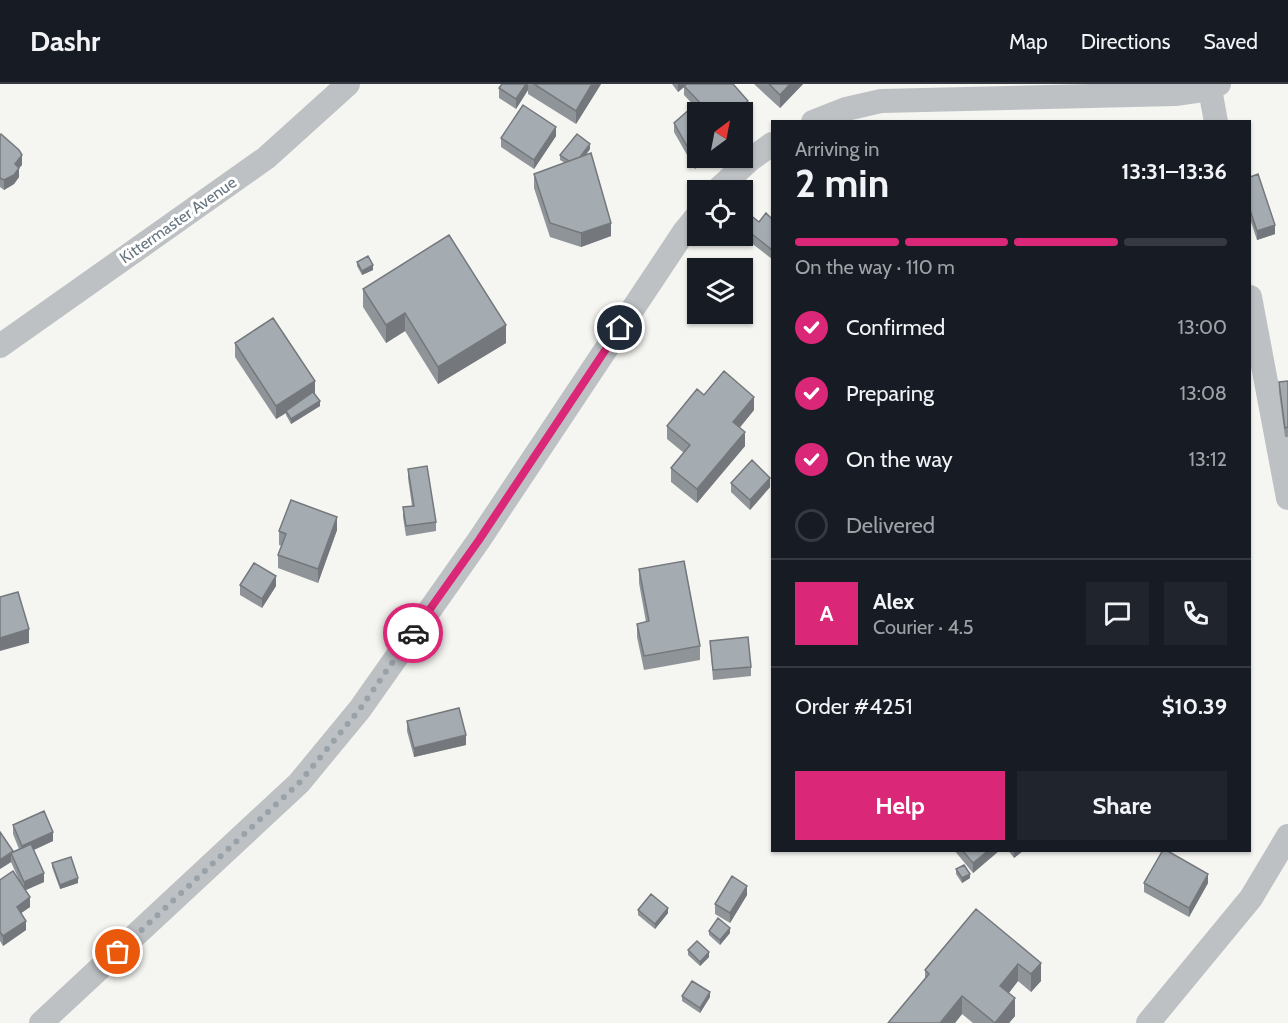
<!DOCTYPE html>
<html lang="en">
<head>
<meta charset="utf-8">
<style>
  :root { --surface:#171b24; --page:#20242c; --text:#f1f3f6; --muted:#9ea1a6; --line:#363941; --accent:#db2777 }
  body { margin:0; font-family:Cabin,sans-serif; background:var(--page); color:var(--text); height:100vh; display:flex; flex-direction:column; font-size:22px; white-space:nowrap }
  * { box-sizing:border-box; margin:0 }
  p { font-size:20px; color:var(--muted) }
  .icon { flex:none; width:33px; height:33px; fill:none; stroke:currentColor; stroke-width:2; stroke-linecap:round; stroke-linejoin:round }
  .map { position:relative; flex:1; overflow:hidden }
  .sheet { position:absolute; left:771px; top:36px; width:480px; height:732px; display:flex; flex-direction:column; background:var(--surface); border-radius:0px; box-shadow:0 2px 4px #0004 }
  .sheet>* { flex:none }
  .needle { width:39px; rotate:32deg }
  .controls { position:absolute; left:687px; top:18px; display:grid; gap:12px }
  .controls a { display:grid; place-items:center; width:66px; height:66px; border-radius:0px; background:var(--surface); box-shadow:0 2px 4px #0004; font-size:30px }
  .pin { position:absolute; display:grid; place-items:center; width:51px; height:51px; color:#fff; margin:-26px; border:3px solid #fff; border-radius:50%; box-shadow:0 2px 6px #0007 }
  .courier { position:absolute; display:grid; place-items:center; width:60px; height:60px; margin:-30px; border:4px solid #db2777; border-radius:50%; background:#fff; color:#222; box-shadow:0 2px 8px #0007 }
  .headline em { font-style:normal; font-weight:700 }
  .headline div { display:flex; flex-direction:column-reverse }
  .headline { display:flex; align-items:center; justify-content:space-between; height:102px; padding:0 24px }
  h1 { font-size:39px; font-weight:700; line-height:45px }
  .bar { display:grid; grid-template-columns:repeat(4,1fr); gap:9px 6px; align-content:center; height:72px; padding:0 24px }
  .bar i { height:8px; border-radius:4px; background:var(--line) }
  .bar .on { background:var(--accent) }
  .bar p { grid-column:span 4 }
  .line { display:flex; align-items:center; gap:15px; padding:0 24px; border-top:2px solid var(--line) }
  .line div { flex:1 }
  .round { display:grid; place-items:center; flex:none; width:63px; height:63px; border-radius:0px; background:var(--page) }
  ol { padding:0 24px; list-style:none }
  li { display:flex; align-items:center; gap:18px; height:66px }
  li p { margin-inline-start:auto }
  li .icon { padding:6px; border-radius:50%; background:var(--accent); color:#fff; stroke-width:4 }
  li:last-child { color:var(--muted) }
  li i { width:33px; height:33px; border:3px solid var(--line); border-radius:50% }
  .button { display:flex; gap:12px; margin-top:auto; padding:12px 24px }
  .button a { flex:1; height:69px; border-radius:0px; background:var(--accent); color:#fff; font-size:24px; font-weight:700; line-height:69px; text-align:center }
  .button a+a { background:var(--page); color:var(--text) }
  header { display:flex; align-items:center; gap:36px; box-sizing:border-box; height:84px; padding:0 30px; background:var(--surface); border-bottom:2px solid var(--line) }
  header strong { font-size:28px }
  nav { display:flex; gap:33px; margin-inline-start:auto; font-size:21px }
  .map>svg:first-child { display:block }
</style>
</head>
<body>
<header>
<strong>Dashr</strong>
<nav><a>Map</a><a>Directions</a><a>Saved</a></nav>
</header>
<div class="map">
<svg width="1288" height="939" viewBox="0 0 1288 939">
  <rect width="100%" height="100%" fill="#f5f5f2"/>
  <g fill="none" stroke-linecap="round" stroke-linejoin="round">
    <path stroke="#bdc1c4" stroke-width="24" d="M1210,5L1216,38
      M813,38L846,25L881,17L1175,10L1210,5L1219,0
      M717,106L751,75L772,60
      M1250,213L1288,414
      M0,262L266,74L348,0
      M41,939L299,699L360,625L479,456L684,148L698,131
      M1148,939L1251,814L1288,752"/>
  </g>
  <path fill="#8e9498" d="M502,0H601L576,40L528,10V6L516,25L499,14V4Z
    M672,0H733L748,26L742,28H700L684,11V3L678,8Z
    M754,0H803L780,24Z
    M698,34L695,85L674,48V39Z
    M0,51L22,81L19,84V93L14,100L4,106L0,103Z
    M556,52L534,85L501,63V54Z
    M590,65L586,71L611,152L581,163L550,153L534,104V90L565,79L560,76V71Z
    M1250,93L1275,150L1257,156L1250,135Z
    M772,135V175L742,152V139L759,138Z
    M357,178L373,186L362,191L357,182Z
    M363,205L506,259L438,300L405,247L386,259L363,223Z
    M235,259L315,310L320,322L291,340L286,331V329L276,335L235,273Z
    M1288,297V353H1285L1279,308V298Z
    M704,311L754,326L739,344L745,362L697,419L671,398V384L684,369L667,355V342Z
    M408,385L436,438V447L406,452L403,433V423L412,422L408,394Z
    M731,399L770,403L750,426L731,408Z
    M337,446L318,499L278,484V471L282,462L279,461V447Z
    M639,485L700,562V576L644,586L637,553V540L646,538L639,499Z
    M240,501L276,502L262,524L240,511Z
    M710,557L751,583V592L713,596Z
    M407,637L466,661L414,673L407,647Z
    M13,741L53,757L34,766L44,798L25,806L30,823L21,829L26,846L3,862L0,857V796L20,798L11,778L0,785L13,768L19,765L13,750Z
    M954,766H1000L973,789Z
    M1008,766H1024L1014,774Z
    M52,779L78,799L60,805L52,783Z
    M956,785L970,794L962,799L956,790Z
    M1144,799H1208L1189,833L1144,808Z
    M747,811L730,839L715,830V820Z
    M976,825L1041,897L1031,908L1018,897L1009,909L1015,932L1009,939H973L962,930L955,939H888L925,895V886Z
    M638,826L668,829L655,845L638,831Z
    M709,847L730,849L720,861L709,851Z
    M688,866L709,873L700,882L688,871Z
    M682,912L710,913L700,929L682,917Z"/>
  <path fill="#74787c" d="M526,0H528V6L516,25V15Z
    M592,0H601L576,40V27Z
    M678,0H688L678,8Z
    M790,0H803L780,24V11Z
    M748,17V26L742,31V28H736Z
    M556,43V52L534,85V76Z
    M590,60V65L574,86V81Z
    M22,71V81L19,84V93L14,100L4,106V96Z
    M698,73L707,74L695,85V76Z
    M611,139V152L581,163V149Z
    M1275,141V150L1257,156V147Z
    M373,181V186L362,191V187Z
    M405,229V247L386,259V241Z
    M506,241V259L438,300V283Z
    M315,297V310L286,327V329L276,335V322Z
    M754,313V326L733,352V338Z
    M320,317V322L291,340V335Z
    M745,348V362L697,419V405Z
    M770,394V403L750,426V416Z
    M337,433V446L318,499V485Z
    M276,492V502L262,524V515Z
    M29,545V559L0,567V554Z
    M466,651V661L414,673V664Z
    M53,748V757L22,771V762Z
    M989,766H1000L973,789V779Z
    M1014,766H1024L1014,774Z
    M11,769V778L0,785V776Z
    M44,789V798L24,807V798Z
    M970,790V794L962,799V794Z
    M1208,790V799L1189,833V824Z
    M78,794V799L60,805V801Z
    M747,802V811L730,839V829Z
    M30,813V823L17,832V823Z
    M668,824V829L655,845V840Z
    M26,837V846L3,862V852Z
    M730,844V849L720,861V856Z
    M709,868V873L700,882V878Z
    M1041,879V897L1031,908V890Z
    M1018,880V897L1000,920V902Z
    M710,908V913L700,929V924Z
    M962,912V930L955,939H940Z
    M1015,914V932L1009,939H995Z"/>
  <path fill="#a5acb1" stroke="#74787c" stroke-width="1.5" d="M502,0H526L516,15L499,4Z
    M534,0H592L576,27Z
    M687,0H733L748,17L736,28H709L684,2Z
    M769,0H790L780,11Z
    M523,21L556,43L534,76L501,54Z
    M691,24L698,34V73L695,76L674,39Z
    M1,50L19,66L22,71L15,80L19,84L14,91L4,96L0,94V51Z
    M577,50L590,60L580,73L569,77L560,71Z
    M591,69L611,139L581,149L550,139L534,90Z
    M1258,90L1275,141L1257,147L1250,126V93Z
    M766,129L772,135V166L742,142V139L749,130L759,138Z
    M449,151L506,241L438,283L405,229L386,241L363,205Z
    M368,172L373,181L362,187L357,178Z
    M273,234L315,297L276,322L235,259Z
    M724,287L754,313L733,338L745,348L697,405L671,384L690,361L667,342L697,305L704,311Z
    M1288,297V343L1285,344L1279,298Z
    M313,308L320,317L291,335L286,327Z
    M752,376L770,394L750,416L731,399Z
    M427,382L436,438L406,442L403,423L414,422L408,385Z
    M291,416L337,433L318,485L278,471L286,450L279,447Z
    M684,477L700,562L644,572L637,540L649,537L639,485Z
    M254,479L276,492L262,515L240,501Z
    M18,508L29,545L0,554V513Z
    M748,553L751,583L713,586L710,557Z
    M459,624L466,651L414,664L407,637Z
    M44,727L53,748L22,762L13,741Z
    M0,748L13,767L0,776Z
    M31,760L44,789L24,798L11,769Z
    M962,766H989L973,779Z
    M1163,766H1166L1208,790L1189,824L1144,799Z
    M71,773L78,794L60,801L52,779Z
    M964,781L970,790L962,794L956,785Z
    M13,787L30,813L17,823L26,837L3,852L0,848V796Z
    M732,792L747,802L730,829L715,820Z
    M651,810L668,824L655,840L638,826Z
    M976,825L1041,879L1031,890L1018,880L1000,902L1015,914L995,939L962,912L940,939H888L929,890L925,886Z
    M718,834L730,844L720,856L709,847Z
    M697,857L709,868L700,878L688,866Z
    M692,897L710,908L700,924L682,912Z"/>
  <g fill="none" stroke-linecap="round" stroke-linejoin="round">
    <path stroke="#99a2a8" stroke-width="6" stroke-dasharray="0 10.8" d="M118,868L299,699L360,625L413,549"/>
    <path stroke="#db2777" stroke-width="8" d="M413,549L479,456L620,244"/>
  </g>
  <g text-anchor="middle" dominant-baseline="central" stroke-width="6" stroke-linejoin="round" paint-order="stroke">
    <g font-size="16" fill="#677580" stroke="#fff">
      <text transform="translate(178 136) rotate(-35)">Kittermaster Avenue</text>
    </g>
  </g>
</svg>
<div class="controls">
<a><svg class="needle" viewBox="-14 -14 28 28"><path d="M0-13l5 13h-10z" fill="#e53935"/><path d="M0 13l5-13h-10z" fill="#9ea1a6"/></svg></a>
<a><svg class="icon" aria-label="locate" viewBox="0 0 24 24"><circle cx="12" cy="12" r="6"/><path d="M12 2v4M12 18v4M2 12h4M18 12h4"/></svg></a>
<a><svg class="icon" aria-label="layers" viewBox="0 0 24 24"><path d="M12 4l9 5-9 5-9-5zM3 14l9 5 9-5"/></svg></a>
</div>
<div class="pin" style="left:118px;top:868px;background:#ea580c"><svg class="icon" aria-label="bag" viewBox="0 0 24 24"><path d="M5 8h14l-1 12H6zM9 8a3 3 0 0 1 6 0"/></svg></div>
<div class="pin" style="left:620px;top:244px;background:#1f2937"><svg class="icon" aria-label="home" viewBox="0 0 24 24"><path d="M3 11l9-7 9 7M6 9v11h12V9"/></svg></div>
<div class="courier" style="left:413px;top:549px"><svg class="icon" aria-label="car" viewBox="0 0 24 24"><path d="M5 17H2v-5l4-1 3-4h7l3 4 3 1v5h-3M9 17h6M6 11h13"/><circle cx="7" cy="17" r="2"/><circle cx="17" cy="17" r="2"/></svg></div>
<section class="sheet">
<div class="headline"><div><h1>2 min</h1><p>Arriving in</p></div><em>13:31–13:36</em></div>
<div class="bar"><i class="on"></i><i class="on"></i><i class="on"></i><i></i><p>On the way · 110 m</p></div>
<ol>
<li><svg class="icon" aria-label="check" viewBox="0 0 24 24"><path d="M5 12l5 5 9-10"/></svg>Confirmed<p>13:00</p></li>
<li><svg class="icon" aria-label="check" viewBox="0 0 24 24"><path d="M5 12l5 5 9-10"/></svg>Preparing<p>13:08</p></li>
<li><svg class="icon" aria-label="check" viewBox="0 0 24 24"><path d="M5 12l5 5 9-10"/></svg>On the way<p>13:12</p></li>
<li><i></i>Delivered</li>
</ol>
<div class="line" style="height:108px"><b class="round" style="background:var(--accent);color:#fff">A</b><div><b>Alex</b><p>Courier · 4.5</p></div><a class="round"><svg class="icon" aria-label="chat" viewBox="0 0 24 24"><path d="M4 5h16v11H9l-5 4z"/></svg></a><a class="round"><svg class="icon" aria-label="phone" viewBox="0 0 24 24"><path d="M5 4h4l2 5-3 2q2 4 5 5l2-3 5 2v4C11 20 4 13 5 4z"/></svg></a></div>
<div class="line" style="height:78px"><div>Order #4251</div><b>$10.39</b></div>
<div class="button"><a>Help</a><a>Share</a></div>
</section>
</div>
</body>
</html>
